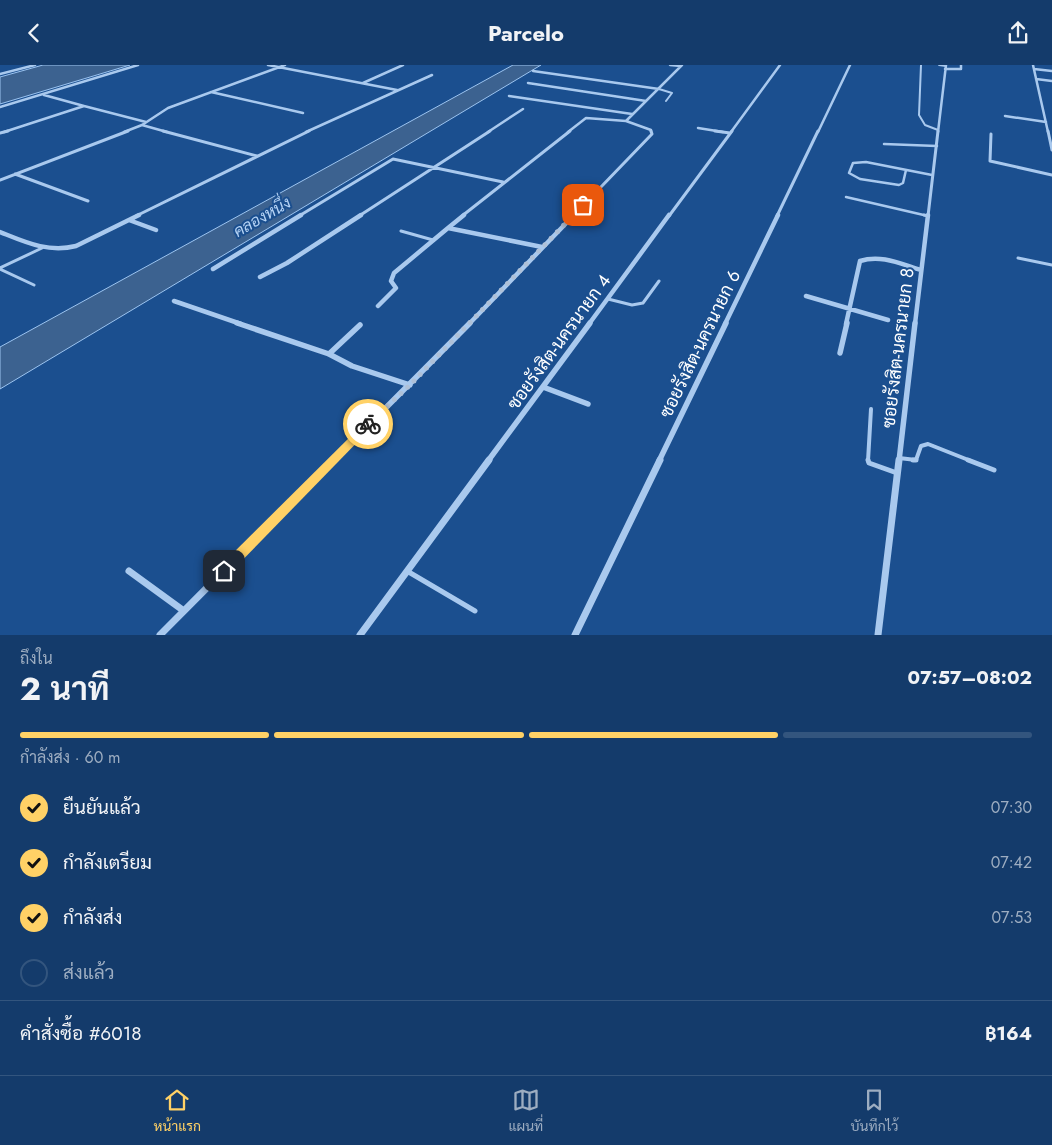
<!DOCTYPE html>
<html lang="th">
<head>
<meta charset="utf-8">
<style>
  :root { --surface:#143b6b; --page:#1d4271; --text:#f1f3f6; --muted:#9dadc1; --line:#33557e; --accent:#ffd166 }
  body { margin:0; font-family:Jost,Sarabun,sans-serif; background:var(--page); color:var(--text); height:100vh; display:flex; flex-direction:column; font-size:19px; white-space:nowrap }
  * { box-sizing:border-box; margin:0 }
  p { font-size:16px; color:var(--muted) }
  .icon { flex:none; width:28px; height:28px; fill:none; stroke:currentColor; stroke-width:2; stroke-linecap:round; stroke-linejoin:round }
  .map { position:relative; height:570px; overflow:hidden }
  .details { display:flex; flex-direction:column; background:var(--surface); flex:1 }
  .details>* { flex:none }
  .pin { position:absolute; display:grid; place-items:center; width:42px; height:42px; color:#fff; margin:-21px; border-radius:10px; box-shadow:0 2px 8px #0006 }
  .courier { position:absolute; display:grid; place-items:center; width:50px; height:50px; margin:-25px; border:4px solid #ffd166; border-radius:50%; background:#fff; color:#222; box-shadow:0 1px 6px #0007 }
  .head em { font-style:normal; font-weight:700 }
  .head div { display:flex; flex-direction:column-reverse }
  .head { display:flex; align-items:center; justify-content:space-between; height:85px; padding:0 20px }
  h1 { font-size:32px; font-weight:700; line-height:38px }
  .bar { display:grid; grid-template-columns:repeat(4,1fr); gap:8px 5px; align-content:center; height:60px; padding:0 20px }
  .bar i { height:6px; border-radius:4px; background:var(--line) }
  .bar .selected { background:var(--accent) }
  .bar p { grid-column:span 4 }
  .line { display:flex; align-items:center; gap:12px; padding:0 20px; border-top:1px solid var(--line) }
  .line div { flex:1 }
  ol { padding:0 20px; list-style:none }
  li { display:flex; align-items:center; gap:15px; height:55px }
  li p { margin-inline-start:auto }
  li .icon { padding:5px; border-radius:50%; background:var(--accent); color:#111; stroke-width:4 }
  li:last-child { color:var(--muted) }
  li i { width:28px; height:28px; border:2px solid var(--line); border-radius:50% }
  header { display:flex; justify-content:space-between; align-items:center; height:65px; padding:0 20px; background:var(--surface); font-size:22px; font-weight:700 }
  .menu { display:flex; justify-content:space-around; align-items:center; height:70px; border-top:1px solid var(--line); background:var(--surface); font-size:14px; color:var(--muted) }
  .menu a { display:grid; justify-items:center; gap:2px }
  .menu .selected { color:var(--accent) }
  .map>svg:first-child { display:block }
</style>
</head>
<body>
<header><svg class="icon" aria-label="back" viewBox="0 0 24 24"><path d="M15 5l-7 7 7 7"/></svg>Parcelo<svg class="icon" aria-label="share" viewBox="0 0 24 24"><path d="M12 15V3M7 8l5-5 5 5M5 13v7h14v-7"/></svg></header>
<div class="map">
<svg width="1052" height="570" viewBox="0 0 1052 570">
  <rect width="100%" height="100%" fill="#1b4f8f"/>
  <path fill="#3c6290" stroke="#9cc4f0" d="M43,0H130L0,39V12Z
    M513,0H541L0,324V282Z"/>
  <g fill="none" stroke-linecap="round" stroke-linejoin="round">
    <path stroke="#a9c9ee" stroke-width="2" d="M921,0L919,50L925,60L938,65
      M939,0L946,1
      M659,24L672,28L666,36"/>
    <path stroke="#a9c9ee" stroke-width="2.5" d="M884,79L937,81
      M906,105L903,118L899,120L860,114L849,108L853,98L866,97L932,110
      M846,132L928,151"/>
    <path stroke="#a9c9ee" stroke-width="3" d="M924,150L928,151
      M401,166L433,175
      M1018,193L1052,200
      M0,203L42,183
      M0,204L34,220
      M608,234L632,240L643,238L659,216"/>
    <path stroke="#a9c9ee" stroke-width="4" d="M899,393L916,395L921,381L928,379L971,396
      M868,396L871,344"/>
    <path stroke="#a9c9ee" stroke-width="5" d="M868,395L869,398L897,408
      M913,395H916
      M968,395L994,405
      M407,506L475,546"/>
    <path stroke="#a9c9ee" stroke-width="2.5" d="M268,0L397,25
      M670,0L681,1
      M1033,0L1048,67
      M945,4H961V0
      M1034,4L1052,6
      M533,6L659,24
      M0,9L35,0
      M1036,14L1052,16
      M363,18L403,0
      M528,18L646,36
      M211,27L303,48
      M509,31L632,49
      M84,41L146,57
      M0,42L138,0
      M1005,51L1046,57
      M142,60L167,67
      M698,63L723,67
      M4,67L84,41L44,30
      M124,67L142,60L168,43L285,0
      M306,67L432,10
      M488,67L523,44
      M568,67L586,53L626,56
      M651,67V65L626,56L682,0
      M731,67L780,0
      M818,67L850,0
      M938,67L946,0"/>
    <path stroke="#a9c9ee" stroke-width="3" d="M163,66L257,91
      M715,66L730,68
      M1048,66L1052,85
      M0,68L8,66
      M991,69L990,96L1052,110
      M15,109L88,136
      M0,115L128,66
      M136,151L309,66
      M299,151L393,94L503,117
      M359,151L490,66
      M462,151L570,66
      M573,151L652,69L651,66
      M669,151L732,66
      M777,151L818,66
      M928,151L938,66"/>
    <path stroke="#a9c9ee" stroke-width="4.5" d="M129,155L156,165
      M448,163L464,150
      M0,167C25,177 48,188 76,181L139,150
      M213,204L301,150
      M260,212L287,198L361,150
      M806,231L888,255
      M174,236L241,259
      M378,241L396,223L391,216L394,208L448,163L542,182
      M469,259L574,150
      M589,259L669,150
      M725,259L778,150
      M846,259L860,196C881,189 901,199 921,205
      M915,259L928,150"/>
    <path stroke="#a9c9ee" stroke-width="5.5" d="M237,258L329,289L352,301L410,320
      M840,288L847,258
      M329,289L360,260
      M543,322L588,339
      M333,396L470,258
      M488,396L590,258
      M659,396L726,258
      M899,396L915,258"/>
    <path stroke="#a9c9ee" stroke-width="7" d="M129,506L184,546
      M160,570L334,395
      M360,570L489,395
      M575,570L660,395
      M878,570L899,395"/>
  </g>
  <path fill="#ffd166" d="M368,356L372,357V362L228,510L224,511L219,510L218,506L219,502L365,357Z"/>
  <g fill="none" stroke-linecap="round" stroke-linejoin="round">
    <path stroke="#afc1d8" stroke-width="5" stroke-dasharray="0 9" d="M368,359L410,320L583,140"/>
  </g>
  <g text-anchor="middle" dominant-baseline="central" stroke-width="4" stroke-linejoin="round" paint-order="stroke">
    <g font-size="16" font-style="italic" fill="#b5d3f5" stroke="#1b4f8f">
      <text transform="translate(262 152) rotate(-30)">คลองหนึ่ง</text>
    </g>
    <g font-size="18" fill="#fff" stroke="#1b4f8f">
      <text transform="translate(559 277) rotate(-54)">ซอยรังสิต-นครนายก 4</text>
      <text transform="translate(700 279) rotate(-64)">ซอยรังสิต-นครนายก 6</text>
      <text transform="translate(898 283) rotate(-83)">ซอยรังสิต-นครนายก 8</text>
    </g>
  </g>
</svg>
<div class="pin" style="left:583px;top:140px;background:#ea580c"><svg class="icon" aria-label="bag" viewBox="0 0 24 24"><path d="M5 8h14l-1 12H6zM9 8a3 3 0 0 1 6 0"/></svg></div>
<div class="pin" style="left:224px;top:506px;background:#1f2937"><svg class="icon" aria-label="home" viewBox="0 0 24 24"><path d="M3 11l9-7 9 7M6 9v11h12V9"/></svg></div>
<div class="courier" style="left:368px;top:359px"><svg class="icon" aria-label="bike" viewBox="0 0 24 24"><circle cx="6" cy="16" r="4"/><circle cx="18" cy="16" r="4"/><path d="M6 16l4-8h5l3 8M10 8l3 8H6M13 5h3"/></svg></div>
</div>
<section class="details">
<div class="head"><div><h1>2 นาที</h1><p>ถึงใน</p></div><em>07:57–08:02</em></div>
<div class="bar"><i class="selected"></i><i class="selected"></i><i class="selected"></i><i></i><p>กำลังส่ง · 60 m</p></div>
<ol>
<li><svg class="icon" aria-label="check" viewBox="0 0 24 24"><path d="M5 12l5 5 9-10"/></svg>ยืนยันแล้ว<p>07:30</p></li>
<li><svg class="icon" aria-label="check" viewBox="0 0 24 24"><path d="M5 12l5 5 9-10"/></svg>กำลังเตรียม<p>07:42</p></li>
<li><svg class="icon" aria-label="check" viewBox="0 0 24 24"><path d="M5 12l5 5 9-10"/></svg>กำลังส่ง<p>07:53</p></li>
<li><i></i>ส่งแล้ว</li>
</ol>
<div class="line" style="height:65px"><div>คำสั่งซื้อ #6018</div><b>฿164</b></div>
</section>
<nav class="menu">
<a class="selected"><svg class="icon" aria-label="home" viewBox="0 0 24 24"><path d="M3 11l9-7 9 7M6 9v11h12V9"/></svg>หน้าแรก</a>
<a><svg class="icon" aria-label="map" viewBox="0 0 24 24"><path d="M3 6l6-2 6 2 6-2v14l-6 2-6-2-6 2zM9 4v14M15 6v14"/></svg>แผนที่</a>
<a><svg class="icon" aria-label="saved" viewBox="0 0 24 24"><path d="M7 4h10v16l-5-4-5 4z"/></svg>บันทึกไว้</a>
</nav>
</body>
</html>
